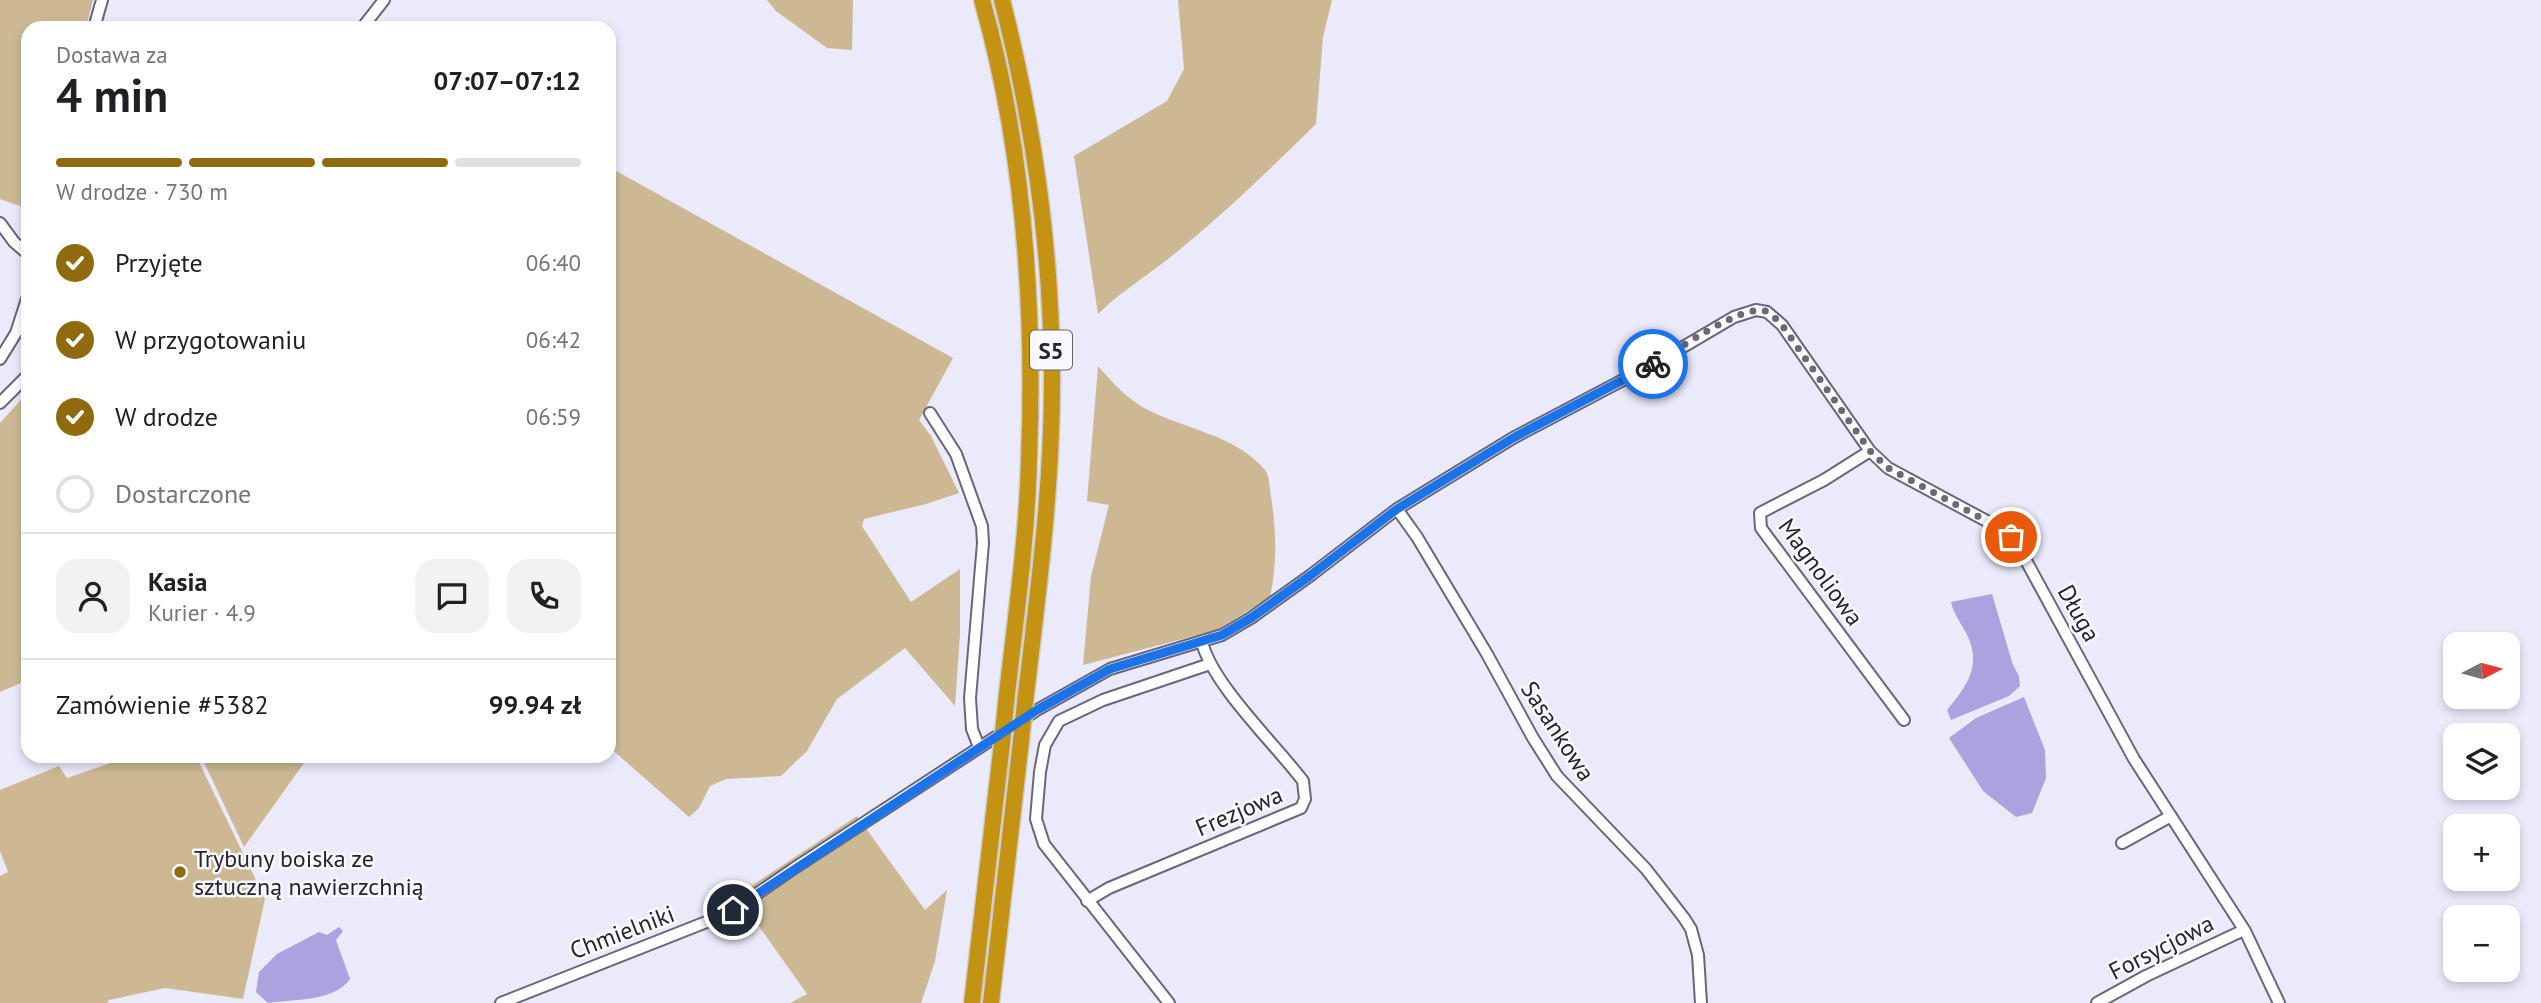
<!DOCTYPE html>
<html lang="pl">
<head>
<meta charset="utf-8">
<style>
  :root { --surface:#fff; --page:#f2f2f2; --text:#202124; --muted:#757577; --line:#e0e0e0; --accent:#8f6a0f }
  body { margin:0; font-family:"PT Sans",sans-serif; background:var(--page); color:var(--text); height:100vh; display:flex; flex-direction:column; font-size:26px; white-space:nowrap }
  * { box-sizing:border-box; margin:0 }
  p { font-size:23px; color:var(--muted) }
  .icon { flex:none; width:38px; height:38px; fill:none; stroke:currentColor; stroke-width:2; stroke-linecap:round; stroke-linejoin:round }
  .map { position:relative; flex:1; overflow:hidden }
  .drawer { position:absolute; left:21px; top:21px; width:595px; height:742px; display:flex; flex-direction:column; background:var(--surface); border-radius:21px; box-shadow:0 4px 10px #0003 }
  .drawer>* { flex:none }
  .needle { width:46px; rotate:84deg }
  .buttons { position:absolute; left:2443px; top:632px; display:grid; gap:14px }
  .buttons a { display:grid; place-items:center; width:77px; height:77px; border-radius:14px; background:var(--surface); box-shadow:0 4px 10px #0003; font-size:35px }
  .pin { position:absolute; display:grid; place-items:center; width:60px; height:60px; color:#fff; margin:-30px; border:4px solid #fff; border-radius:50%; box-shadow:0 2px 7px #0007 }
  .courier { position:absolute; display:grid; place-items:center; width:70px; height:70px; margin:-35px; border:5px solid #1a73e8; border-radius:50%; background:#fff; color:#222; box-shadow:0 2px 9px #0007 }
  .headline em { font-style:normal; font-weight:700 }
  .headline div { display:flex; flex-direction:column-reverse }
  .headline { display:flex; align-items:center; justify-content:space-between; height:119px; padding:0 35px }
  h1 { font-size:46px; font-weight:700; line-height:52px }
  .bar { display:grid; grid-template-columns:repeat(4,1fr); gap:10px 7px; align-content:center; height:84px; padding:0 35px }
  .bar i { height:9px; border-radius:5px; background:var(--line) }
  .bar .on { background:var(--accent) }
  .bar p { grid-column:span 4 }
  .line { display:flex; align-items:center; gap:18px; padding:0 35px; border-top:2px solid var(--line) }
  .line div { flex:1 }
  .round { display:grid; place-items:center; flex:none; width:74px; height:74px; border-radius:21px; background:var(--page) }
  ol { padding:0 35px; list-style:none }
  li { display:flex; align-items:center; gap:21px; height:77px }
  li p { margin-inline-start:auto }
  li .icon { padding:7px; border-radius:50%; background:var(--accent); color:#fff; stroke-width:4 }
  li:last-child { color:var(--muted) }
  li i { width:38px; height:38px; border:4px solid var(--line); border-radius:50% }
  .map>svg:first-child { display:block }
</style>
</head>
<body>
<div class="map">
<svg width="2541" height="1003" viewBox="0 0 2541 1003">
  <rect width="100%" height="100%" fill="#ebeafb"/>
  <path fill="#ccb994" d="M0,0H93L86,28H28V209L0,199Z
    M767,0H853L852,50L827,48L776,11Z
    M1178,0H1332L1323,37L1316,124C1271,168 1227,211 1178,251C1152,273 1122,290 1098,314L1074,156L1167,101L1184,69Z
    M609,167L953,358L919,420L931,436L959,493L926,504L864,519L862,526L911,602L960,569V634L955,706L905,648L837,699L807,751L781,776L726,779L710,786L699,808L689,817L609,747Z
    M1098,366C1113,383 1126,398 1146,409C1184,429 1236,435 1265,470C1269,475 1269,483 1270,490C1276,526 1278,561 1270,597L1217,630L1083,665L1091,576L1109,505L1087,501Z
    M28,392V680L0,692V423Z
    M131,756H196L265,899L243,999L165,988L109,1000L107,1003H0V876L8,872L0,851V790L59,766L67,778Z
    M201,756H309L244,847Z
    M857,816L925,910L947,890L935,961L921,1003H790L807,994L749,912L733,898Z"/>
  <path fill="#aaa3df" d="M1992,594L2013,665L2019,676L2020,686L2009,696L1951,720L1947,710C1964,690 1980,669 1970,642C1965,627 1954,617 1951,602Z
    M2024,697L2045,750L2046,778L2032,813L2016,817L1983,791L1949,738L1976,718Z
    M339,927L343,931L336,940L350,979C334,1002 293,999 268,1003L256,992L259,972L277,954L319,932L327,935Z"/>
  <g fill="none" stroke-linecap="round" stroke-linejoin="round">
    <g stroke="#68667e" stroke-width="14">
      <path id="minor" d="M94,28L102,0
        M362,28L384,0
        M0,223L14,242L28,254
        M0,359L16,333L28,296
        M0,403L28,375
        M930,413L956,454L982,526L983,543L970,698L972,729L979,747
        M1870,451L1824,480L1760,513L1761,528L1904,720
        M1397,509L1417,537L1487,654L1533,738L1557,776L1646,869L1684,918L1691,929L1698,955L1701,1003
        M2122,843L2171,816
        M1087,901L1109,888L1301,808L1305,799L1303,781C1275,744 1212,684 1202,642
        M501,1003L714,919L742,904L793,869L1037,710L1110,669L1222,635L1251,618L1311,575L1397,509L1513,438L1661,360L1734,317L1756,310L1767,312L1782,325L1870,451L1888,468L1996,526L2017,544L2134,759L2245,931L2279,1003
        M1169,1003L1044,844L1036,819L1040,772L1045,745L1059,721L1103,700L1210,664
        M2097,1003L2146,976L2244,930"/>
    </g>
    <g stroke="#cfcfd1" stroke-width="19">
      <path id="highway" d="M982,0C1024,149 1035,305 1029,459C1027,541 1015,622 1006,703
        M1002,0C1033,121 1051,247 1052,371C1053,483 1038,593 1025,703
        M972,1003L1002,743
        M991,1003L1021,741"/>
    </g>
    <use href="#minor" stroke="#fff" stroke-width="10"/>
    <use href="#highway" stroke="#c59313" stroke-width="16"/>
    <g stroke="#cfcfd1" stroke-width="19" stroke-linecap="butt">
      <path id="highway-bridge" d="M1021,741L1025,703
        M1002,743L1006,703"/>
    </g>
    <use href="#highway-bridge" stroke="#c59313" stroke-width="16"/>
  </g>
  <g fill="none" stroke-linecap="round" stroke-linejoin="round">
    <path stroke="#6a6976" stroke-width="7" stroke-dasharray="0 12.6" d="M1653,364C1676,351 1742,304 1765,311C1772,314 1777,320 1782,325L1870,451L1888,468L1996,526L2011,537"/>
    <path stroke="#1a73e8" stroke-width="9" d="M733,910L1037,710L1110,669L1222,635L1251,618L1311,575L1397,509L1513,438L1653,364"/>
  </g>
  <circle fill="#8f6a0f" stroke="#f9f9ff" stroke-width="2.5" cx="180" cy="872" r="7"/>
  <g text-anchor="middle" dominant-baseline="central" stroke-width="5" stroke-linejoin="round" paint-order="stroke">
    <rect fill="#f9f9ff" stroke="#65646d" stroke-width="2" x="1030" y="330.5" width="42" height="39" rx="5"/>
    <g font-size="23" font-weight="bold" fill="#25242e">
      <text x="1051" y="350">S5</text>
    </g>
    <g font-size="24" fill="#25242e" stroke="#f9f9ff">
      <text transform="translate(1821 572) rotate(54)">Magnoliowa</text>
      <text transform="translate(2079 613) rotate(61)">Długa</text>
      <text transform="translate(1558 731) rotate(57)">Sasankowa</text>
      <text transform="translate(1239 811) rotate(-23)">Frezjowa</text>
      <text transform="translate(622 932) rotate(-21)">Chmielniki</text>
      <text transform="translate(2161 947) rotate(-27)">Forsycjowa</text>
    </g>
    <g font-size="24" fill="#25242e" stroke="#f9f9ff" text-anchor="start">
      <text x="194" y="858">Trybuny boiska ze<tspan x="194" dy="28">sztuczną nawierzchnią</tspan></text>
    </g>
  </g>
</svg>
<div class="buttons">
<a><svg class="needle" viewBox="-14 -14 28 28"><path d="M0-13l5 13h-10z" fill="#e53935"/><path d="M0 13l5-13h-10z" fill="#757577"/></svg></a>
<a><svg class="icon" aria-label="layers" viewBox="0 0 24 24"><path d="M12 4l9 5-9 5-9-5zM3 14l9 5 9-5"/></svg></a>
<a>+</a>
<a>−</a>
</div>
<div class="pin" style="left:2011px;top:537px;background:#ea580c"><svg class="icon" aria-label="bag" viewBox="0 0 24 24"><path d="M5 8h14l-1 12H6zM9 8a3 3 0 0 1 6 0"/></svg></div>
<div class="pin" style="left:733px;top:910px;background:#1f2937"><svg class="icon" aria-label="home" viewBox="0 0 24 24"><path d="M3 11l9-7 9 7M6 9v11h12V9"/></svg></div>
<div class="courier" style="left:1653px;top:364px"><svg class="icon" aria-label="bike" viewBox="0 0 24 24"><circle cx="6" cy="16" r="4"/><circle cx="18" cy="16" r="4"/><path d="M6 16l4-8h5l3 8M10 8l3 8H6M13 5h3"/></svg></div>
<section class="drawer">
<div class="headline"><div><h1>4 min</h1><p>Dostawa za</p></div><em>07:07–07:12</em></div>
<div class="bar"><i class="on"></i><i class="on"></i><i class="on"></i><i></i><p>W drodze · 730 m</p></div>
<ol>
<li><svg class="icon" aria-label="check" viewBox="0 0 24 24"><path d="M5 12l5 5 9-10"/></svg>Przyjęte<p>06:40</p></li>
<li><svg class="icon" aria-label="check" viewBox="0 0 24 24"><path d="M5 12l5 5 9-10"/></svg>W przygotowaniu<p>06:42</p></li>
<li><svg class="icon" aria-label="check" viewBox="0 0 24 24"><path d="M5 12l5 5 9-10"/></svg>W drodze<p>06:59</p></li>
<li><i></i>Dostarczone</li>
</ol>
<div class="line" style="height:126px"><a class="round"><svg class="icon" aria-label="person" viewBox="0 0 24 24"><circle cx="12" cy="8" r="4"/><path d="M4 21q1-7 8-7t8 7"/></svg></a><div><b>Kasia</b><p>Kurier · 4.9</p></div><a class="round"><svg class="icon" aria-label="chat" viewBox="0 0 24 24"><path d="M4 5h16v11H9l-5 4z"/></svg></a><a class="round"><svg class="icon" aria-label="phone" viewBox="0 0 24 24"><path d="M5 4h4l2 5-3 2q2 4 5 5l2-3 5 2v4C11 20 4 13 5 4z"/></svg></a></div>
<div class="line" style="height:91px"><div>Zamówienie #5382</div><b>99.94 zł</b></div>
</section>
</div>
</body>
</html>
